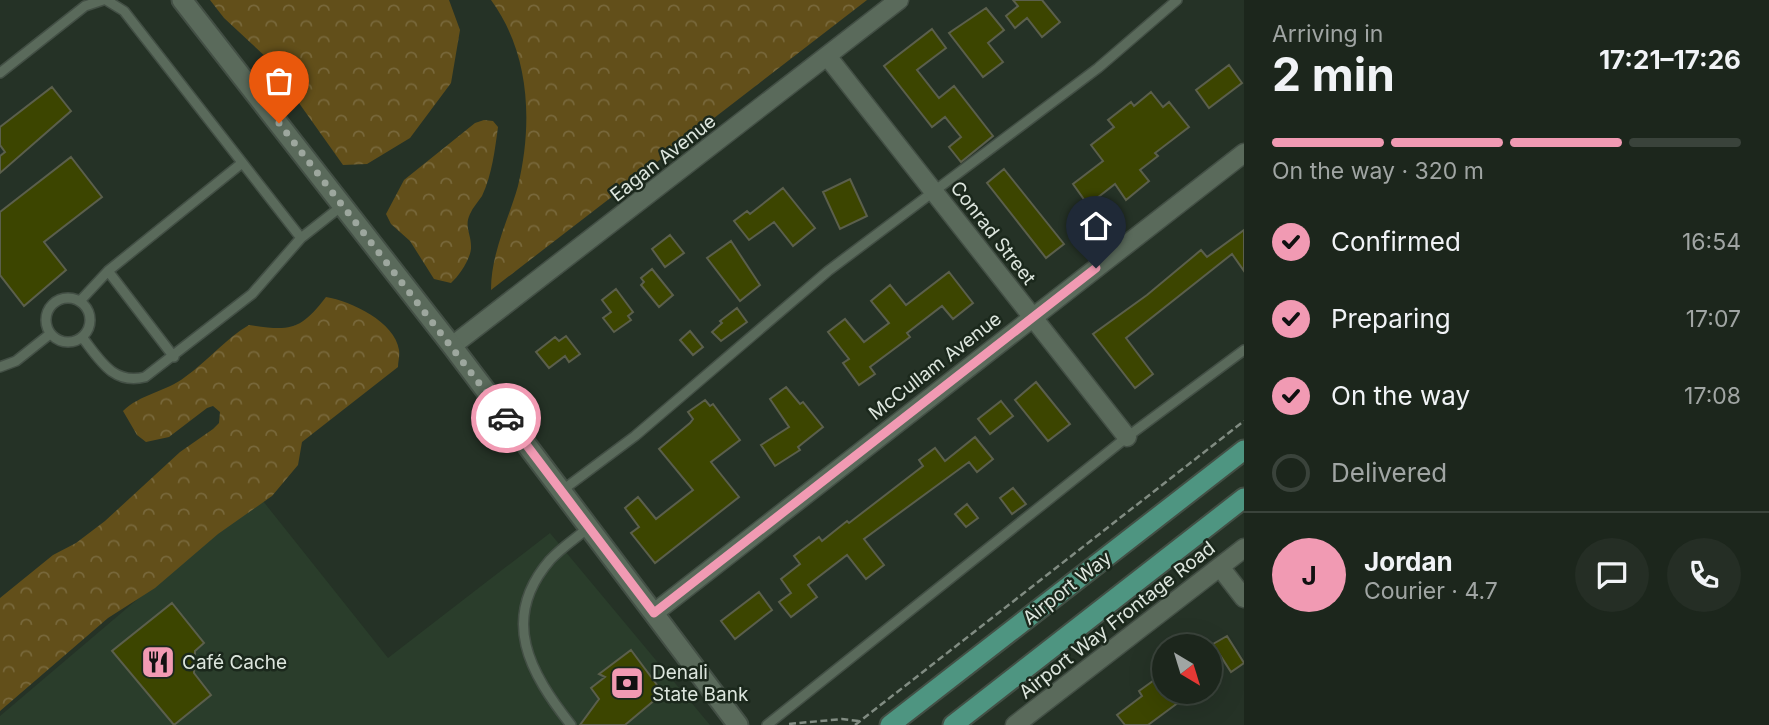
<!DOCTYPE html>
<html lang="en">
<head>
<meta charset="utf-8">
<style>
  :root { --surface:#1c261c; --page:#252e25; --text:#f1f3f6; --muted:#a0a5a3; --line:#3a433b; --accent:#f19ab3 }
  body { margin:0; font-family:Inter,sans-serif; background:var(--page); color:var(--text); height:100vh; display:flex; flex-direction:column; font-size:26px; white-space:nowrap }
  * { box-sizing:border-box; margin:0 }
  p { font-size:23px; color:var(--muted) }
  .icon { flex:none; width:38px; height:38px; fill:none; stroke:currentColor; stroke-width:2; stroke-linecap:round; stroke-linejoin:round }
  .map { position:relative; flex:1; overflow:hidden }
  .sheet { display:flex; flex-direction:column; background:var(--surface); width:525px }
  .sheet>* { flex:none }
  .needle { width:46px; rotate:142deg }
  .buttons { position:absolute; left:1152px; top:634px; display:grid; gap:14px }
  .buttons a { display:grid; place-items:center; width:70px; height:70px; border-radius:50%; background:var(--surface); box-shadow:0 7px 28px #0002,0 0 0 2px var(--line); font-size:35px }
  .pin { position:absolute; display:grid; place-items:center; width:60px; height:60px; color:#fff; margin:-72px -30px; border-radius:50% 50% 50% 0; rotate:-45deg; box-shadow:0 0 7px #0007 }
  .pin .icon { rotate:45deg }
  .courier { position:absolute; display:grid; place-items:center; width:70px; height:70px; margin:-35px; border:5px solid #f19ab3; border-radius:50%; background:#fff; color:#222; box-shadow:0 2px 9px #0007 }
  .head em { font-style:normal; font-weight:700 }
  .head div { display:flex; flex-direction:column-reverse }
  .head { display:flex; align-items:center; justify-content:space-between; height:119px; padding:0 28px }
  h1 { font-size:46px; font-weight:700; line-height:52px }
  .bar { display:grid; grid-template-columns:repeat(4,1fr); gap:10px 7px; align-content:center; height:84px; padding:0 28px }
  .bar i { height:9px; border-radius:5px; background:var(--line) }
  .bar .selected { background:var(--accent) }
  .bar p { grid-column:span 4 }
  .line { display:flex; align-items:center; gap:18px; padding:0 28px; border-top:2px solid var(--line) }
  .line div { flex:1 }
  .round { display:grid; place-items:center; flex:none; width:74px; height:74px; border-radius:37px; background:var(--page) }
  ol { padding:0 28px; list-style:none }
  li { display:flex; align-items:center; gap:21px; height:77px }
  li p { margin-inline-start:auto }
  li .icon { padding:7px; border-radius:50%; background:var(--accent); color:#111; stroke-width:4 }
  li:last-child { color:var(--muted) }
  li i { width:38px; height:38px; border:4px solid var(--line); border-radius:50% }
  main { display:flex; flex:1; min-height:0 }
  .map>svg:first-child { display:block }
</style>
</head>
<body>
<main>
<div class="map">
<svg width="1244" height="725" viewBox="0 0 1244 725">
  <defs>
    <pattern id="forest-crowns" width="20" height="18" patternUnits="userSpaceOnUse" patternTransform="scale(1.75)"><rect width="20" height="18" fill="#624f1a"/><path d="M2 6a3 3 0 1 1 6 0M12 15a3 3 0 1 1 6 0" fill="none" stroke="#78683b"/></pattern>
  </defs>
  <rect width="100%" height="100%" fill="#253226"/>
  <path fill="#2a3d2b" d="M259,496L388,658L550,533L710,725H0V716Z"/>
  <path fill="url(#forest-crowns)" d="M210,0H449L460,30L451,83L410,138L367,164L343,165L267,58L224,18Z
    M491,0H867L491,290C491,253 508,221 518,186C533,123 530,53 491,0Z
    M484,120L493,121L498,127C495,149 492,175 482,196C478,202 473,207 470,214C464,226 471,234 471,246C472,257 459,276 451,283L434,279L410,241L391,224L386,214L404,180L475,123Z
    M326,297C351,301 395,322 399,350C400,355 398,362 398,367L302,442L298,465L272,496L218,534L155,588L108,618L0,711V598L53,555L76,543L105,521L180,452L213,429L219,423L220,412L213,406L207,408L169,437L146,442L137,435L123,411C140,394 166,392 185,377C208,361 225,339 249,325C290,331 300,331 326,297Z"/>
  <path fill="#3c4500" stroke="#5b5f4c" stroke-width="2" d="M1013,0H1042L1060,22L1042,37L1027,18L1015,28L1006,16L1018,6Z
    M986,8L1004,30L988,43L1003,62L983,77L949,33Z
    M932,29L946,48L917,70L939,98L954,86L993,136L961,162L949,147L961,137L945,117L932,127L884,66Z
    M1229,65L1242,83L1209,108L1196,90Z
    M52,87L71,111L0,173V156L5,152L0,145V127Z
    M1151,92L1163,107L1169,102L1189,127L1155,153L1158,156L1140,170L1149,181L1126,200L1115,184L1088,205L1073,184L1103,161L1091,145L1114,127L1108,120L1131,102L1134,106Z
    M71,157L102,197L44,242L66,270L24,306L0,275V212Z
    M1004,169L1064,244L1046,258L987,183Z
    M850,179L867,216L840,229L823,192Z
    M783,188L815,228L793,246L774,222L749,240L734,221L747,211L750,214Z
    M1244,230V271L1232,254L1126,338L1153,374L1135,388L1093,334L1147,295L1201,250L1207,257Z
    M670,235L684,253L665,267L652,249Z
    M731,241L760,285L740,301L707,258Z
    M652,269L673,295L659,307L641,285L644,282L641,278Z
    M949,272L973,303L953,319L942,306L907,333L910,337L870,367L875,374L859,385L843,363L849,359L828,332L845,319L864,342L889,323L871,301L890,285L906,305Z
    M616,289L633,312L628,316L631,320L614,332L603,318L611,312L602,300Z
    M737,308L747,322L721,341L712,332L722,323L720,321Z
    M690,331L703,347L693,355L680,340Z
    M566,336L580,354L569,362L565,356L549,368L536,352L555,337L559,341Z
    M1036,382L1070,424L1048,441L1015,400Z
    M786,387L800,404L803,402L823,427L798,447L800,450L775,466L761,445L789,427L770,399Z
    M705,400L710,406L713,404L740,440L711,462L739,497L655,563L631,533L639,527L625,508L638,497L656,519L693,490L659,449L690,423L693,419L688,412Z
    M1001,401L1013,416L990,434L978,419Z
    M975,437L993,459L977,472L969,462L864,539L884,565L866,579L847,555L808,585L817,597L791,617L779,602L791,593L781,579L800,564L794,556L819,537L822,541L847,521L849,523L923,466L919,460L935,448L945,461Z
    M1013,488L1026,504L1012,514L1000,498Z
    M967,504L978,518L966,527L955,514Z
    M759,592L772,610L735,639L721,621Z
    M172,603L204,643L195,651L194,673L211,695L174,725L112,651Z
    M1227,636L1244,663L1231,672L1213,644Z
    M631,650L663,693L625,725H580L599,699L591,688L605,677L599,674Z
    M1164,673V691H1172L1179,702L1148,725H1125L1117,715L1142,696L1139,691Z"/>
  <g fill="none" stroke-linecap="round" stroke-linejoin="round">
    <g stroke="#434f45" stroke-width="12">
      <path id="service" d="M106,0L124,11L301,238L343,205
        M0,73L85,6L103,0
        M108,271L174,357
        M46 320a22 22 0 1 1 44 0a22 22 0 1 1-44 0Z
        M80,301L108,271L242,163
        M82,337C100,360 113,385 145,377L252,294L301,238
        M0,367L16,361L50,334
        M560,492L635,436L828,271L1098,68L1177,0
        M571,725C530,673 499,619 550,560C561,548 576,538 588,528
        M767,725L1127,437L1244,350"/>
    </g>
    <g stroke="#434f45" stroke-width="21">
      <path id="minor" d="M827,56L1127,437
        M452,346L899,0
        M1220,567L1244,598
        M654,613L1244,153
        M1015,725L1244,548"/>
    </g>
    <g stroke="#434f45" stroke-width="23">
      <path id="tertiary" d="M182,0L452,346L738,725"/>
    </g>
    <g stroke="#434f45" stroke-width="23">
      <path id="primary" d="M890,725L1244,450
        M953,725L1244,498"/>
    </g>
    <path stroke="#818c82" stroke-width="2.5" stroke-dasharray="7 3.5" stroke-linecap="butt" d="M789,724L842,719L859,721
      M855,725L1244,421"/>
    <use href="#service" stroke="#5a6a5b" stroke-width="9"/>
    <use href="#minor" stroke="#5a6a5b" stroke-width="18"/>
    <use href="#tertiary" stroke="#5a6a5b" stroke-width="19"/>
    <use href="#primary" stroke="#4e9581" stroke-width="19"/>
  </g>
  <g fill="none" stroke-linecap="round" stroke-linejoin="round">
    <path stroke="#9da79e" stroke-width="7" stroke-dasharray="0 12.6" d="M279,123L506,418"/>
    <path stroke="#f19ab3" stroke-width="9" d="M506,418L654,613L1096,268"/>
  </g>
  <defs>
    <g id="restaurant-square" transform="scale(1.75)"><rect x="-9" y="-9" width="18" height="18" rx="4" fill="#f19ab3" stroke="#1b281c"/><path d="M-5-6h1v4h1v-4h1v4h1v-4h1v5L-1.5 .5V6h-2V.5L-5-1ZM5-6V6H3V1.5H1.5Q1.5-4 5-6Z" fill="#111"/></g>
    <g id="bank-square" transform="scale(1.75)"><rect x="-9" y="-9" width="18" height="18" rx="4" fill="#f19ab3" stroke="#1b281c"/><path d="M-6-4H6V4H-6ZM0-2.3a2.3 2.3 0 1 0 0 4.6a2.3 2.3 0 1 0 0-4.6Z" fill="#111"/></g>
  </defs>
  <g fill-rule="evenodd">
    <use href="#restaurant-square" x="158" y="662"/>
    <use href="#bank-square" x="627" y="683"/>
  </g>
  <g text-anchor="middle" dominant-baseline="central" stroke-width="5" stroke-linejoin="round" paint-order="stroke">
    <g font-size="19" fill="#dde6de" stroke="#1b281c">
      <text transform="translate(663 158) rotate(-38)">Eagan Avenue</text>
      <text transform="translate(993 233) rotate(52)">Conrad Street</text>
      <text transform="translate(935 366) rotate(-38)">McCullam Avenue</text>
      <text transform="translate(1067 588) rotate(-38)">Airport Way</text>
      <text transform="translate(1117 620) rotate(-38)">Airport Way Frontage Road</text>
    </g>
    <g font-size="19" fill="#dde6de" stroke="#1b281c" text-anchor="start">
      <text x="182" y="662">Café Cache</text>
      <text x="652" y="672">Denali<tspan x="652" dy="22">State Bank</tspan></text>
    </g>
  </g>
</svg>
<div class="buttons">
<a><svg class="needle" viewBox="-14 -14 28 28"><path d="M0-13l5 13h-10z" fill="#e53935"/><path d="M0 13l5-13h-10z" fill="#a0a5a3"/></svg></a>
</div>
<div class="pin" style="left:279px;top:123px;background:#ea580c"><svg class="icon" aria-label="bag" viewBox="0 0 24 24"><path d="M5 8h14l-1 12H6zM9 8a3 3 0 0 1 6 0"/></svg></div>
<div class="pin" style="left:1096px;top:268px;background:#1f2937"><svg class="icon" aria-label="home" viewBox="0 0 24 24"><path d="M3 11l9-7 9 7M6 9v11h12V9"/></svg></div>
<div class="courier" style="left:506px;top:418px"><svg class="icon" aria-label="car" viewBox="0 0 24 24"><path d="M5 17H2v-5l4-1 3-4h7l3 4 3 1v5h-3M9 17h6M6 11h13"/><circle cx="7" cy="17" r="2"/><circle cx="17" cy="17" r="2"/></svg></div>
</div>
<section class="sheet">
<div class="head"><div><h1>2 min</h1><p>Arriving in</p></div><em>17:21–17:26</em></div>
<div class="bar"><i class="selected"></i><i class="selected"></i><i class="selected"></i><i></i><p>On the way · 320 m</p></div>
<ol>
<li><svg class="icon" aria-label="check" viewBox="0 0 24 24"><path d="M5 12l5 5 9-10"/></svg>Confirmed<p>16:54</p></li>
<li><svg class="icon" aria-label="check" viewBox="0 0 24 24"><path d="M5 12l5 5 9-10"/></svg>Preparing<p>17:07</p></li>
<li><svg class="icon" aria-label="check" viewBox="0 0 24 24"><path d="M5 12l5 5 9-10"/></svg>On the way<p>17:08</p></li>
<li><i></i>Delivered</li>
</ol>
<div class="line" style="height:126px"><b class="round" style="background:var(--accent);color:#111">J</b><div><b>Jordan</b><p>Courier · 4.7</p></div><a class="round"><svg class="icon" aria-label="chat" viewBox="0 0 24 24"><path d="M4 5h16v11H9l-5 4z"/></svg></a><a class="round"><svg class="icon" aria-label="phone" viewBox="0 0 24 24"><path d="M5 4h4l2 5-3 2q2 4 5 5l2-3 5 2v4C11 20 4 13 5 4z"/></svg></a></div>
</section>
</main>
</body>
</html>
